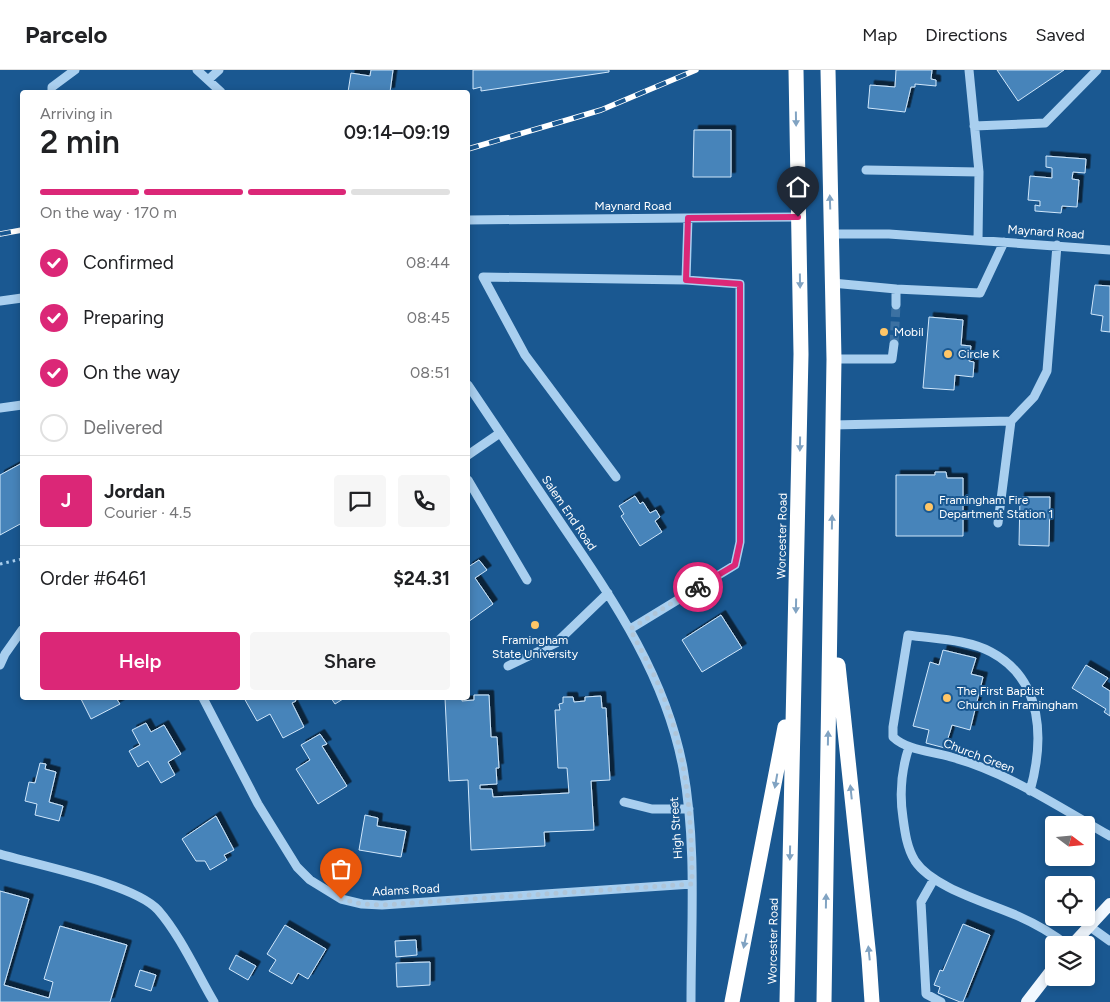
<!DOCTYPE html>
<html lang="en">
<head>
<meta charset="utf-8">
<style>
  :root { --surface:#fff; --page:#f6f6f6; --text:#202124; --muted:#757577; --line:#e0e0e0; --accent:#db2777 }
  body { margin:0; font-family:Figtree,sans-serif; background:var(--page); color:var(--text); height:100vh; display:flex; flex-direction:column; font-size:19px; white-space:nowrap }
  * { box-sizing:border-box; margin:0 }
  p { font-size:16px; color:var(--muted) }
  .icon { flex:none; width:28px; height:28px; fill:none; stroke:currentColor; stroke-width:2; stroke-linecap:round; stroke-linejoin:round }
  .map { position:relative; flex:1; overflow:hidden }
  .side { position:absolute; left:20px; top:20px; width:450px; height:610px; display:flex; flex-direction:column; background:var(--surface); border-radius:5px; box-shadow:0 2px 8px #0003 }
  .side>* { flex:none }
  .needle { width:32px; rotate:106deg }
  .fabs { position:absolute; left:1045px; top:746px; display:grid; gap:10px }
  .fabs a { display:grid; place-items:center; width:50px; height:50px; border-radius:5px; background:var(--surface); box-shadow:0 2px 8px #0003; font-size:25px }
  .pin { position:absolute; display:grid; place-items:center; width:42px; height:42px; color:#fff; margin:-51px -21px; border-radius:50% 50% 50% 0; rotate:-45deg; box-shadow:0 0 5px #0007 }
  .pin .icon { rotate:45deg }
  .courier { position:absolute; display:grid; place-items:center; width:50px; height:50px; margin:-25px; border:4px solid #db2777; border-radius:50%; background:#fff; color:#222; box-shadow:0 1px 6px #0007 }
  .head em { font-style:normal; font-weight:600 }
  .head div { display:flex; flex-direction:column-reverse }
  .head { display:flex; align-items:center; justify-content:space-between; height:85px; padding:0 20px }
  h1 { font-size:32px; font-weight:600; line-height:38px }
  .bar { display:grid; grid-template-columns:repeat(4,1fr); gap:8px 5px; align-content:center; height:60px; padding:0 20px }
  .bar i { height:6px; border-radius:4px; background:var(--line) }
  .bar .selected { background:var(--accent) }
  .bar p { grid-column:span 4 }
  .line { display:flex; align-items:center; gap:12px; padding:0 20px; border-top:1px solid var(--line) }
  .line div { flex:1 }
  .round { display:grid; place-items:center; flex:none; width:52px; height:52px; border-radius:5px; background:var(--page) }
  ol { padding:0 20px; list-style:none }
  li { display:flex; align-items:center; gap:15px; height:55px }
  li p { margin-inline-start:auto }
  li .icon { padding:5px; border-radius:50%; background:var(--accent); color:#fff; stroke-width:4 }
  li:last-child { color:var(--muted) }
  li i { width:28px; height:28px; border:2px solid var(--line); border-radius:50% }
  .button { display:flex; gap:10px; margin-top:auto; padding:10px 20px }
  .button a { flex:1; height:58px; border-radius:5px; background:var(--accent); color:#fff; font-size:20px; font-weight:600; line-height:58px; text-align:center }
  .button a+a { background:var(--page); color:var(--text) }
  header { display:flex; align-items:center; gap:30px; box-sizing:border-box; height:70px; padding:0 25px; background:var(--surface); border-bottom:1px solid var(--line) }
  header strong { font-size:24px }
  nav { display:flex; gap:28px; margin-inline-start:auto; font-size:18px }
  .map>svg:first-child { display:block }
</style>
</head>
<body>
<header>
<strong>Parcelo</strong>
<nav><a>Map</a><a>Directions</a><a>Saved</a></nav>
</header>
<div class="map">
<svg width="1110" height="932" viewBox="0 0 1110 932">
  <defs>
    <filter id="shadow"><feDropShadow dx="4.5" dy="-4.5" stdDeviation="0" flood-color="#0009"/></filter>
  </defs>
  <rect width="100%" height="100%" fill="#1a5891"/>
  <path fill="#4784ba" stroke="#d0e7fb" filter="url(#shadow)" d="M371,0H393L390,22H348L351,3L370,6Z
    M473,0H609V2L481,21V17L473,19Z
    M896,0H932L931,9L936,10V16L915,14V17H911L905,42L868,38L870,15L895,17Z
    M997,0H1064L1018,31Z
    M694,60H731V107H693Z
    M1046,86L1086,89L1085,103L1073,102L1072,109L1079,110L1077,137L1062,136L1061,143L1035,141V135L1040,136V131L1028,130L1030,106L1052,108V98L1046,97Z
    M1095,215L1110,216V262L1101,261L1103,246L1091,244Z
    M929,247L963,250L961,275L971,276L969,291L974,292L973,307L955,305L954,320L923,318Z
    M22,393V453L0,465V405Z
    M935,402H946L947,408H963V466H896V405H935Z
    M635,426L640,434L643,432L650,443L656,440L660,447L655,451L662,462L640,476L621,446L624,444L619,436Z
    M1020,427H1050L1049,476L1019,475Z
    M479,490L487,500L475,508L493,534L468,552V497Z
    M721,545L742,578L702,602L682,570Z
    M943,580L976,588L971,604L983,607L970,660L952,655L945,678L926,673L929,660L913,656L930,592L939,595Z
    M1086,595L1108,608L1102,616L1110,621V646L1104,642L1106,639L1072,618Z
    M474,625H489L491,667H497L499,698H496L497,714L480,715V719H492L493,727L569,723L567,698H558L555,640H560L559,634L563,633V627H573L574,632L585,631V627L601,626L602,638H606L610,710L591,711L594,760L544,762L545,776L471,780L468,710L449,711L445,628H462V631L474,630Z
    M85,628H116L120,634L91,649L81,629Z
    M244,628H294L296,631L292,633L304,657L283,668L270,644L257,651Z
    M331,628H342L343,629L335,634Z
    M146,653L151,662L164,655L181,684L168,692L175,705L161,713L148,691L138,697L129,681L140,675L132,660Z
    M320,664L327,674L322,676L347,716L318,734L296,699L310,690L301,675Z
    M40,693L46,694L45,699L56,702L49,732L63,736L59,751L35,745L37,734L25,731L29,712L35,713Z
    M365,745L378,748L377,756L406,761L401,787L359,780Z
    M216,746L234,780L224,785L227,790L210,800L205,791H196L182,769Z
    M0,821L29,829L4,915L49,928L53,912L44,909L60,856L127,875L110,932H0Z
    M963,854L990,865L963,932H960L938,923L940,917L934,915L940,900L943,901Z
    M285,855L326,879L308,909L298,903L292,914L269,901L276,890L267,884Z
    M416,870L417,885L396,887L395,871Z
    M236,885L256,896L248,910L229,899Z
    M430,892V915L397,917L396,893Z
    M140,900L156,905L151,921L135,916Z"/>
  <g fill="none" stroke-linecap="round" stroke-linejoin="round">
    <path stroke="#3c71a2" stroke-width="9" stroke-dasharray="9 4.5" stroke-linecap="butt" d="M894,274L896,235"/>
    <path stroke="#a9cfef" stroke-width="3" stroke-dasharray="2.5 4" stroke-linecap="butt" d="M0,494L22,489"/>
    <path stroke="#a9cfef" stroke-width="9" d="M197,0L221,22
      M969,0L979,102
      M208,10L219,0
      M52,22V17L75,0
      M974,56L1045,53L1097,0
      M866,100L979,102L978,170
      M468,150L798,147
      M831,164H889L1110,180
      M832,213L896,219V235
      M896,219L980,223L1004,172
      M0,231L22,228
      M834,289H892L894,274
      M468,315C500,363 533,411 565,459C616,534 666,608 683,698C697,775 691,854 691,932
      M0,338L22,335
      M833,355L1011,351L1034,327L1047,301L1057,175
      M468,385L500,363
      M616,407L525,285L483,207L686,210
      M468,410L527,510
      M998,453L1011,351
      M630,559L735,495L740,472V214L686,210L688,148
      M0,595L5,584L22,560
      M508,596L556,573L608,523
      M203,628L258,734L297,797L310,810L341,829L362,834L382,835L692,814
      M909,677C901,701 899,722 903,748C905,763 907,778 915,791C933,818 989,833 1018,846C1036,854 1052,863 1067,875
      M1030,721C1044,671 1044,610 991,582C967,569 934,569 908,565L893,657V667C908,681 932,681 951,687C1007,702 1059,737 1110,766
      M624,732L652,739H689
      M0,784C37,795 135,814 158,840C180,865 197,903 214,932
      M934,809L921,832L926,924L941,932
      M1089,856L1110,871"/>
    <path stroke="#f1f8ff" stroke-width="12" d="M1072,875L1110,834
      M1027,932L1054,897"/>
    <path stroke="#fff" stroke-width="15" d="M838,595L869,888L872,932
      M732,932L785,657
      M787,932L801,284L796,0
      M824,932L834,289L828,0"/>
    <g stroke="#fff" stroke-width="5.5">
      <path id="rail" d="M468,79L601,40L696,0
        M0,164L22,160"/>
    </g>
    <use href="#rail" stroke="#1a5891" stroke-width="4" stroke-dasharray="11" stroke-linecap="butt"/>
  </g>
  <defs><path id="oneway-solid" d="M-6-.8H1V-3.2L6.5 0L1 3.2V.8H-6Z" transform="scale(1.25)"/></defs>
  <g fill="#81a3c2">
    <use href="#oneway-solid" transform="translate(796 49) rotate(89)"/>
    <use href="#oneway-solid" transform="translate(830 132) rotate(-92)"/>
    <use href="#oneway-solid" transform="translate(800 211) rotate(89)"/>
    <use href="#oneway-solid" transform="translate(800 374) rotate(91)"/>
    <use href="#oneway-solid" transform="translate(832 452) rotate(-89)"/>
    <use href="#oneway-solid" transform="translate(796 536) rotate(91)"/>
    <use href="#oneway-solid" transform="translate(828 668) rotate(-89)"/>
    <use href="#oneway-solid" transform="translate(776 711) rotate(100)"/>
    <use href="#oneway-solid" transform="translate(851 722) rotate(-96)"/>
    <use href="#oneway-solid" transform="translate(790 783) rotate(91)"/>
    <use href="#oneway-solid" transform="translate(826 831) rotate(-89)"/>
    <use href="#oneway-solid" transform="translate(745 871) rotate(102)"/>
    <use href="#oneway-solid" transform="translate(869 883) rotate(-96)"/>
  </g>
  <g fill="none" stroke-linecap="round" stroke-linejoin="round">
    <path stroke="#afc5d8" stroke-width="5" stroke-dasharray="0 9" d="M341,829L362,834L382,835L692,814C692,750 687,683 662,623C653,601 641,580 630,559L698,517"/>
    <path stroke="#db2777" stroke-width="6" d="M698,517L735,495L740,472V214L686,210L688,148L798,147"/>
  </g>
  <g fill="#ffc667" stroke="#1a5891" stroke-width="2">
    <circle cx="884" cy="262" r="5"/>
    <circle cx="948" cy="284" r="5"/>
    <circle cx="929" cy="437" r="5"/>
    <circle cx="535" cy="555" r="5"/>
    <circle cx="947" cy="628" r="5"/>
  </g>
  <g text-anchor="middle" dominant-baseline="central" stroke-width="4" stroke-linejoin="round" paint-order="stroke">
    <g font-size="12" fill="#fff" stroke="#1a5891">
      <text x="633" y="136">Maynard Road</text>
      <text transform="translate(1046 162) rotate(4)">Maynard Road</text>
      <text transform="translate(569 443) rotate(56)">Salem End Road</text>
      <text transform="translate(782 466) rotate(-89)">Worcester Road</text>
      <text transform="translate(979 686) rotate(21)">Church Green</text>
      <text transform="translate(676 758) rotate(-94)">High Street</text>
      <text transform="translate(406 820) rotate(-3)">Adams Road</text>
      <text transform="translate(773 871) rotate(-89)">Worcester Road</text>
    </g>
    <g font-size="12" fill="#fff" stroke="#1a5891" text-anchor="start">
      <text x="894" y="262">Mobil</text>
      <text x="958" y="284">Circle K</text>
      <text x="939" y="430">Framingham Fire<tspan x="939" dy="14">Department Station 1</tspan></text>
      <text x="535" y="570" text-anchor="middle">Framingham<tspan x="535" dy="14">State University</tspan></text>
      <text x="957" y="621">The First Baptist<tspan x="957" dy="14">Church in Framingham</tspan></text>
    </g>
  </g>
</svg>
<div class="fabs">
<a><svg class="needle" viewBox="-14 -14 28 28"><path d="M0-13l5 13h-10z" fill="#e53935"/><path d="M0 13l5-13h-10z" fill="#757577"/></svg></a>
<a><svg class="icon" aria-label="locate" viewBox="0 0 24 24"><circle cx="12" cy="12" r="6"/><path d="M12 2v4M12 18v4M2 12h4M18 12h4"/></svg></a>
<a><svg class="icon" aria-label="layers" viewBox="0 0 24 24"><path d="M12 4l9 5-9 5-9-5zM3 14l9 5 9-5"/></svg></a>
</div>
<div class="pin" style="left:341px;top:829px;background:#ea580c"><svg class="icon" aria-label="bag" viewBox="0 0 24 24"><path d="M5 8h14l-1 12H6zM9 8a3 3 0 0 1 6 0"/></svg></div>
<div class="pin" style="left:798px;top:147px;background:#1f2937"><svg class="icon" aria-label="home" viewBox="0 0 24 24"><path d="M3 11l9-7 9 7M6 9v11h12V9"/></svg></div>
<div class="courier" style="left:698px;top:517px"><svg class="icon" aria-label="bike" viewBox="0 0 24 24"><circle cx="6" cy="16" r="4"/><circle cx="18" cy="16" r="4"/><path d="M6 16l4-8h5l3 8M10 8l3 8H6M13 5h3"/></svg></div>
<section class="side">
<div class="head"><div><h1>2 min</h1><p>Arriving in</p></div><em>09:14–09:19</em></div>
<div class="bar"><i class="selected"></i><i class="selected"></i><i class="selected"></i><i></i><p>On the way · 170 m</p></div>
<ol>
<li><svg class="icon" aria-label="check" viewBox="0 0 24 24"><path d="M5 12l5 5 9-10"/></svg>Confirmed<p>08:44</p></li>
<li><svg class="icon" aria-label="check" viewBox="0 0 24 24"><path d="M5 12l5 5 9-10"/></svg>Preparing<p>08:45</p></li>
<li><svg class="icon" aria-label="check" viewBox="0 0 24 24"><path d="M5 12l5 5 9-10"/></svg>On the way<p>08:51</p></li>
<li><i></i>Delivered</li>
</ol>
<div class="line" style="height:90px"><b class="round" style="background:var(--accent);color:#fff">J</b><div><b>Jordan</b><p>Courier · 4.5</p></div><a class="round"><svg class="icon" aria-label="chat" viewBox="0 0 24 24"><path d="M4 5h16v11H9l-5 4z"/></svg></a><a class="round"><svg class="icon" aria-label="phone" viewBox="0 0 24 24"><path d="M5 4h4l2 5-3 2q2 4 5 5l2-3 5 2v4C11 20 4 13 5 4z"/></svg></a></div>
<div class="line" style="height:65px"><div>Order #6461</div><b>$24.31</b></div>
<div class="button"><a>Help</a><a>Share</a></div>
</section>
</div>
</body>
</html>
